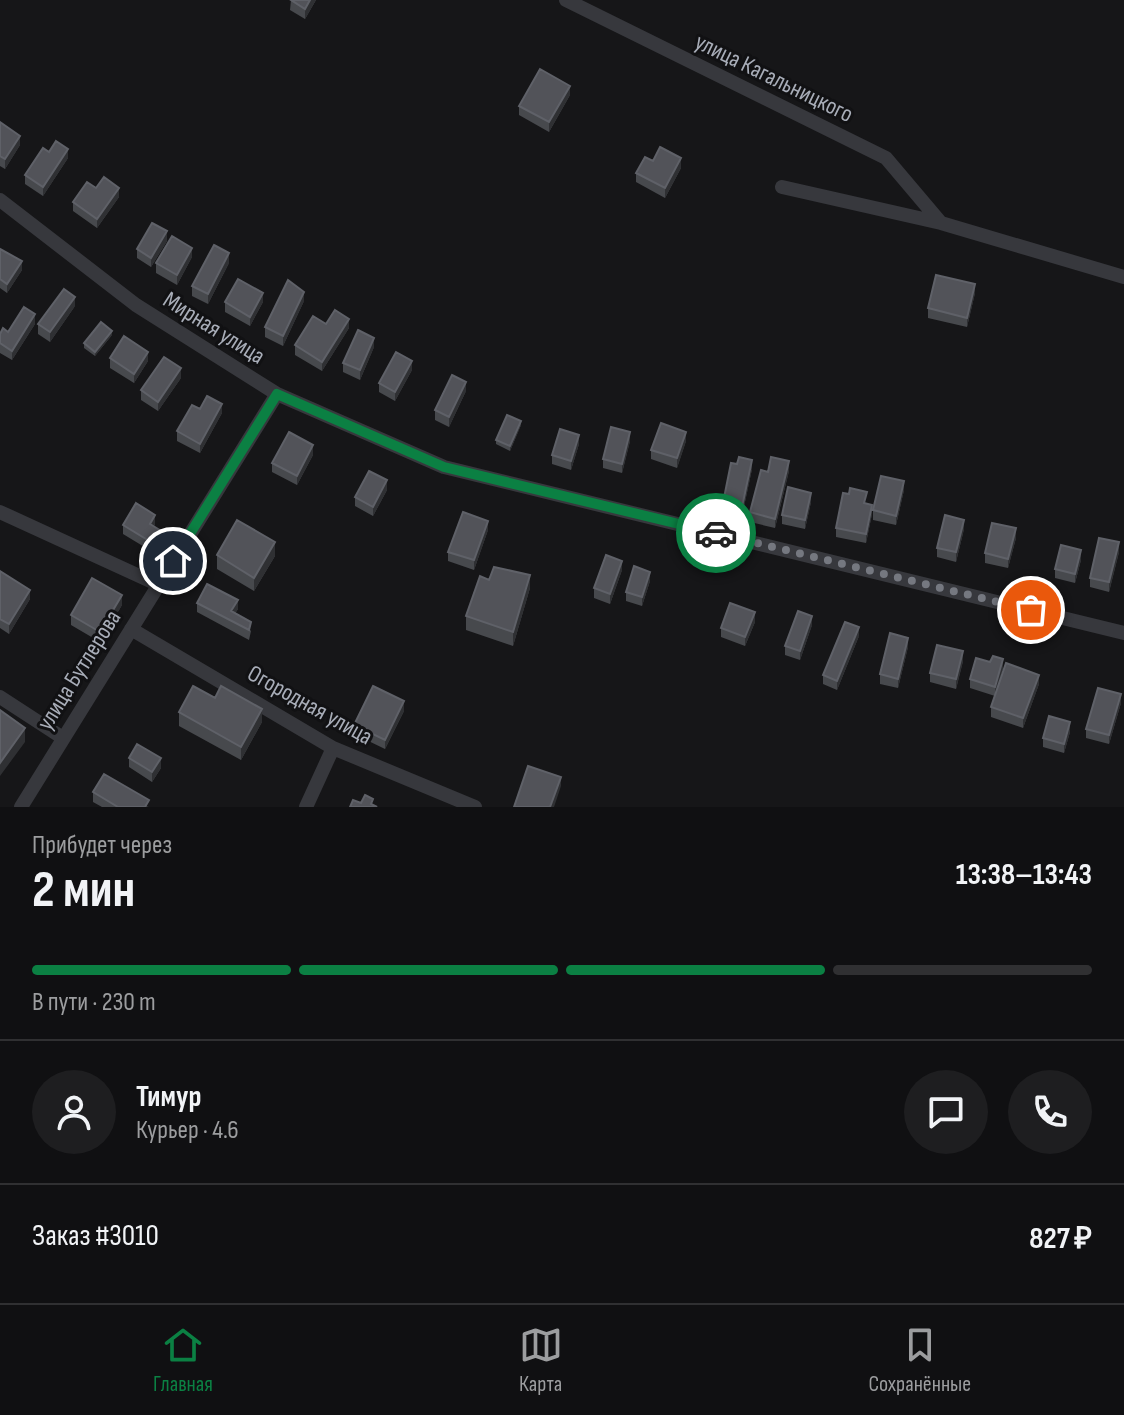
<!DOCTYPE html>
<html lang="ru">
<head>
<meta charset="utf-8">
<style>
  :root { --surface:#101012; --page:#1e1e20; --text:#f1f3f6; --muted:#9c9d9f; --line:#303032; --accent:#0b8043 }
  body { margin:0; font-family:"Sofia Sans Condensed",sans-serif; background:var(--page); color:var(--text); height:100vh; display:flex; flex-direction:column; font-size:30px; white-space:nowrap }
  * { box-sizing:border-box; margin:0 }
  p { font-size:26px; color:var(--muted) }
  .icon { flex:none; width:44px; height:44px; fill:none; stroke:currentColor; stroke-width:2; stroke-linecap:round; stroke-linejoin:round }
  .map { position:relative; height:807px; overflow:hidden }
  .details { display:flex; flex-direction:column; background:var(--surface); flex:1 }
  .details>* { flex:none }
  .pin { position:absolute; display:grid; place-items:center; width:68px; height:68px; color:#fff; margin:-34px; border:4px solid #fff; border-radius:50%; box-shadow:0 2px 8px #0007 }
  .courier { position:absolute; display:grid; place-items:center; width:80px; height:80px; margin:-40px; border:6px solid #0b8043; border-radius:50%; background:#fff; color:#222; box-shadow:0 2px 10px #0007 }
  .summary em { font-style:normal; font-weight:700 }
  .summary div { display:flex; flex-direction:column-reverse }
  .summary { display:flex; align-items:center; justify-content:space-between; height:136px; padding:0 32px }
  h1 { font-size:52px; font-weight:700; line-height:60px }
  .bar { display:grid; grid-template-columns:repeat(4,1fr); gap:12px 8px; align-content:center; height:96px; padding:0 32px }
  .bar i { height:10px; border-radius:6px; background:var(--line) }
  .bar .current { background:var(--accent) }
  .bar p { grid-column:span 4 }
  .line { display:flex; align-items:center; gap:20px; padding:0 32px; border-top:2px solid var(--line) }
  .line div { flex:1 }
  .round { display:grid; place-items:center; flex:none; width:84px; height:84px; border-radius:42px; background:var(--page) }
  .dock { display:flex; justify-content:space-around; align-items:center; height:112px; border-top:2px solid var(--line); background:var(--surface); font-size:22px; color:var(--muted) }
  .dock a { display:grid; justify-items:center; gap:4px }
  .dock .current { color:var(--accent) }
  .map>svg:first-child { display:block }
</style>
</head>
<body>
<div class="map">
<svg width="1124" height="807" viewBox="0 0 1124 807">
  <rect width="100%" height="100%" fill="#161618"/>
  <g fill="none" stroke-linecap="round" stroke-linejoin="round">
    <path stroke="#37383d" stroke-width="14" d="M566,0L886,158L941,223
      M782,187L941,223L1124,277
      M0,200L136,305L277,394L444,467L1124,633
      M0,512L159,585
      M131,629L333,748L475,807
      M0,697L63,738
      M21,807L277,394
      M306,807L333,748"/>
  </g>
  <path fill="#47494d" d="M291,0H316L305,19L290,10Z
    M570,95L549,132L519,115V106Z
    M0,122L20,145L5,169L0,166Z
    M49,152L68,158L43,196L25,184V175Z
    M653,161L681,168L665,198L636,182V173Z
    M96,188L119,197L97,228L73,211V202Z
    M167,241L151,267L137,258V249Z
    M0,249L22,270L7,293L0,288Z
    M192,257L177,285L156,273V263Z
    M229,263L208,304L192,296V286Z
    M975,293L967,327L928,318V308Z
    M304,301L283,346L265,337V327Z
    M225,302H263L250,326L225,312Z
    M75,306L50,342L38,334V324Z
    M35,324L12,360L0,353V334Z
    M326,324L349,328L322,371L295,355V345Z
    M112,335L95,356L84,348V343Z
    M374,347L360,380L343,372V363Z
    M110,358L148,361L134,383L110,368Z
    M412,370L395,401L379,392V383Z
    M181,378L158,411L141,400V390Z
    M466,391L449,427L435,420V410Z
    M200,409L222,413L200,453L177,441V431Z
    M521,425L510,451L496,444V440Z
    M630,441L622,473L603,468V459Z
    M686,441L677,468L651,459V450Z
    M579,444L571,470L552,464V455Z
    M313,455L297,485L272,472V463Z
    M752,469L742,516L723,512V503Z
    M789,471L775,528L750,522V512L768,472Z
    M387,490L373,516L355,506V497Z
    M904,490L896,525L873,520V510Z
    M811,502L805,529L782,524V515Z
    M866,503L872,514L866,543L836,537V528Z
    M155,524L154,526L163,541L156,554L123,534V525Z
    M964,529L956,562L937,557V548Z
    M488,530L474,570L448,561V552Z
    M1016,538L1008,568L985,563V553Z
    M1119,552L1109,592L1090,587V578Z
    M217,555L275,556L254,591L217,569Z
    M1081,560L1075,583L1055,578V569Z
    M622,570L610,604L594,598V588Z
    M0,571L30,599L9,634L0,628Z
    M489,580L530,588L513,646L466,630V616Z
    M650,581L642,606L626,601V592Z
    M197,603L238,609L235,613L251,631L249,640L197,612Z
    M122,605L100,642L71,625V615Z
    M755,622L745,646L721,637V628Z
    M812,625L800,660L785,655V646Z
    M859,636L837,690L823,684V675Z
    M908,647L898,688L880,684V674Z
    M963,661L956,689L930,682V673Z
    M1003,668L996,691L1039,684L1023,728L991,717V707L995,696L970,688V679Z
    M215,698L262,722L241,760L179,726V712Z
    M1121,703L1109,744L1086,738V729Z
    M404,711L385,749L354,734V725Z
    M1070,732L1064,753L1043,747V738Z
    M129,758L161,768L152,782L129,767Z
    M93,792L149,807H102L93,802Z"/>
  <path fill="#2f3033" d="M310,0H316L305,19V9Z
    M570,86V95L549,132V122Z
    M20,136V145L5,169V159Z
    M68,149V158L43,196V187Z
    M681,158V168L665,198V188Z
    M119,188V197L97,228V219Z
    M167,231V241L151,267V258Z
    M192,248V257L177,285V275Z
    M229,253V263L208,304V294Z
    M22,261V270L7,293V284Z
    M975,284V293L967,327V318Z
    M304,292V301L283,346V336Z
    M263,293V302L250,326V317Z
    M75,297V306L50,342V332Z
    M35,314V324L12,360V351Z
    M349,319V328L322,371V362Z
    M112,331V335L95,356V352Z
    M374,338V347L360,380V370Z
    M148,352V361L134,383V374Z
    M412,361V370L395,401V392Z
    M181,368V378L158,411V402Z
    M466,382V391L449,427V417Z
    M222,404V413L200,453V444Z
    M521,421V425L510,451V446Z
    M630,432V441L622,473V464Z
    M686,432V441L677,468V458Z
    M579,435V444L571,470V461Z
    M313,445V455L297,485V476Z
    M752,460V469L742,516V507Z
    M789,461V471L775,528V519Z
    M387,480V490L373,516V507Z
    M904,481V490L896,525V516Z
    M811,493V502L805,529V520Z
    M872,505V514L866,543V534Z
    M155,515V524L150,533V524Z
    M964,520V529L956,562V552Z
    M488,521V530L474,570V560Z
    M1016,528V538L1008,568V559Z
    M163,532V541L156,554V545Z
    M275,542V556L254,591V578Z
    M1119,542V552L1109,592V582Z
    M1081,550V560L1075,583V574Z
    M622,561V570L610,604V594Z
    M650,572V581L642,606V597Z
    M530,575V588L513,646V632Z
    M30,590V599L9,634V624Z
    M122,595V605L100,642V632Z
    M238,600V609L231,621V611Z
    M755,612V622L745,646V637Z
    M812,616V625L800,660V651Z
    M859,627V636L837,690V681Z
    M908,638V647L898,688V679Z
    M963,651V661L956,689V679Z
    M1003,659V668L995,696V687Z
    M1039,675V684L1023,728V718Z
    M1121,694V703L1109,744V735Z
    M404,701V711L385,749V740Z
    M262,709V722L241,760V747Z
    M1070,722V732L1064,753V744Z
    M25,728V742L0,776V763Z
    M161,758V768L152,782V772Z
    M561,777V786L554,807H550Z"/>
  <path fill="#525359" stroke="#5f6168" stroke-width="2" d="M291,0H310L305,9Z
    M540,69L570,86L549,122L519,106Z
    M0,122L20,136L5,159L0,156Z
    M56,141L68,149L43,187L25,175L43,148L49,152Z
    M660,147L681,158L665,188L636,173L645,157L653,161Z
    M104,177L119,188L97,219L73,202L87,182L96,188Z
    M152,223L167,231L151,258L137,249Z
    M172,236L192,248L177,275L156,263Z
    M214,245L229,253L208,294L192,286Z
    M0,249L22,261L7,284L0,279Z
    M936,275L975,284L967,318L928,308Z
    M238,279L263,293L250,317L225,302Z
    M288,280L304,292L283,336L265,327Z
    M64,289L75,297L50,332L38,324Z
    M24,307L35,314L12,351L0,343V334L3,328L8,332Z
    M335,310L349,319L322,362L295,345L313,316L326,324Z
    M101,322L112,331L95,352L84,343Z
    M358,330L374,338L360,370L343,363Z
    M124,336L148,352L134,374L110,358Z
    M396,352L412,361L395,392L379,383Z
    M164,357L181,368L158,402L141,390Z
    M452,375L466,382L449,417L435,410Z
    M207,396L222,404L200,444L177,431L192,405L200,409Z
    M507,415L521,421L510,446L496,440Z
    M661,423L686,432L677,458L651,450Z
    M611,427L630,432L622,464L603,459Z
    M560,429L579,435L571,461L552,455Z
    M289,432L313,445L297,476L272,463Z
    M739,457L752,460L742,507L723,503L731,463L737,464Z
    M771,457L789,461L775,519L750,512L761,470L768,472Z
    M369,471L387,480L373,507L355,497Z
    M881,476L904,481L896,516L873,510Z
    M788,487L811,493L805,520L782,515Z
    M850,488L867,492L864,503L872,505L866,534L836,528L843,493L849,494Z
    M136,503L155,515L150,524L163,532L156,545L123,525Z
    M463,512L488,521L474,560L448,552Z
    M945,515L964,520L956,552L937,548Z
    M237,520L275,542L254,578L217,555Z
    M992,523L1016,528L1008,559L985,553Z
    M1099,538L1119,542L1109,582L1090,578Z
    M1061,545L1081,550L1075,574L1055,569Z
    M606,555L622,561L610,594L594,588Z
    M634,566L650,572L642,597L626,592Z
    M494,567L530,575L513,632L466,616L480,576L489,580Z
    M0,571L30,590L9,624L0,619Z
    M92,578L122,595L100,632L71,615Z
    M207,584L238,600L231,611L251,622L249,630L197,603Z
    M730,603L755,612L745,637L721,628Z
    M798,611L812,616L800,651L785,646Z
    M845,622L859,627L837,681L823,675Z
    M890,633L908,638L898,679L880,674Z
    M937,645L963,651L956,679L930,673Z
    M993,656L1003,659L995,687L970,679L976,658L990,662Z
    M1006,663L1039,675L1023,718L991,707Z
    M193,686L215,698L221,686L262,709L241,747L179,712Z
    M373,686L404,701L385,740L354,725Z
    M1098,688L1121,694L1109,735L1086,729Z
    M0,710L25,728L0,763Z
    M1049,716L1070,722L1064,744L1043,738Z
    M137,744L161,758L152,772L129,758Z
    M528,766L561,777L550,807H514Z
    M104,774L149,800L145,807H118L93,792Z
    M365,795L373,799L371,804L377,807H350L353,800L361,803Z"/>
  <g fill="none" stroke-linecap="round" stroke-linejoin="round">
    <path stroke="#757880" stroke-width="8" stroke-dasharray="0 14.4" d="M716,533L1031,610"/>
    <path stroke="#0b8043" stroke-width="10" d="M173,561L277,394L444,467L716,533"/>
  </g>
  <g text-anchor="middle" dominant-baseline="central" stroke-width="6" stroke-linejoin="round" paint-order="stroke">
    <g font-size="24" fill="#a8adb8" stroke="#111113">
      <text transform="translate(774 78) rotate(26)">улица Кагальницкого</text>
      <text transform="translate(214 328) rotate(32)">Мирная улица</text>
      <text transform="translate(79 670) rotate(-58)">улица Бутлерова</text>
      <text transform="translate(310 705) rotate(29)">Огородная улица</text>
    </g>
  </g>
</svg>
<div class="pin" style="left:1031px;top:610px;background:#ea580c"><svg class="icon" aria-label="bag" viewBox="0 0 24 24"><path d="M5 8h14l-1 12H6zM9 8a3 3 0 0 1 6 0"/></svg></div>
<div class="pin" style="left:173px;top:561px;background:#1f2937"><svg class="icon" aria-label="home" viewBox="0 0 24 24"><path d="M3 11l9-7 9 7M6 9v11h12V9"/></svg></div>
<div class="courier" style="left:716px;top:533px"><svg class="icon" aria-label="car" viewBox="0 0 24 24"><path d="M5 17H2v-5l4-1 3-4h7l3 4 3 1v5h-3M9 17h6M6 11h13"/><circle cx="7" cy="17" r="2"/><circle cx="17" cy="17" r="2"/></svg></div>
</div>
<section class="details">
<div class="summary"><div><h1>2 мин</h1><p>Прибудет через</p></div><em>13:38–13:43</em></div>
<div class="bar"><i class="current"></i><i class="current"></i><i class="current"></i><i></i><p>В пути · 230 m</p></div>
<div class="line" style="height:144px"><a class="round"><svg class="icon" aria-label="person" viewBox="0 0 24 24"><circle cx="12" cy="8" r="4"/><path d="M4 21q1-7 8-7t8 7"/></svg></a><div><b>Тимур</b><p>Курьер · 4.6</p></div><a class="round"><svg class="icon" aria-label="chat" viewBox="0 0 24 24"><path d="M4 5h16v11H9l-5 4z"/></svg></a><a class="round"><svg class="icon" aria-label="phone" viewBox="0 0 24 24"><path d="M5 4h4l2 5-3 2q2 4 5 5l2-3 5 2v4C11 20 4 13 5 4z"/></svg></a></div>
<div class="line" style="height:104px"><div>Заказ #3010</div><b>827 ₽</b></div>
</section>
<nav class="dock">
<a class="current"><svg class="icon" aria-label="home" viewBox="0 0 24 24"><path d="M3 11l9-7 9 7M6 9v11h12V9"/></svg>Главная</a>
<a><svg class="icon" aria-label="map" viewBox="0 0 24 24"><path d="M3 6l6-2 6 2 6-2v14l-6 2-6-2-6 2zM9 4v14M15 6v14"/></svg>Карта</a>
<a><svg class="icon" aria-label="saved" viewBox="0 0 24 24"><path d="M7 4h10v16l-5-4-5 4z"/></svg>Сохранённые</a>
</nav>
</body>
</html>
